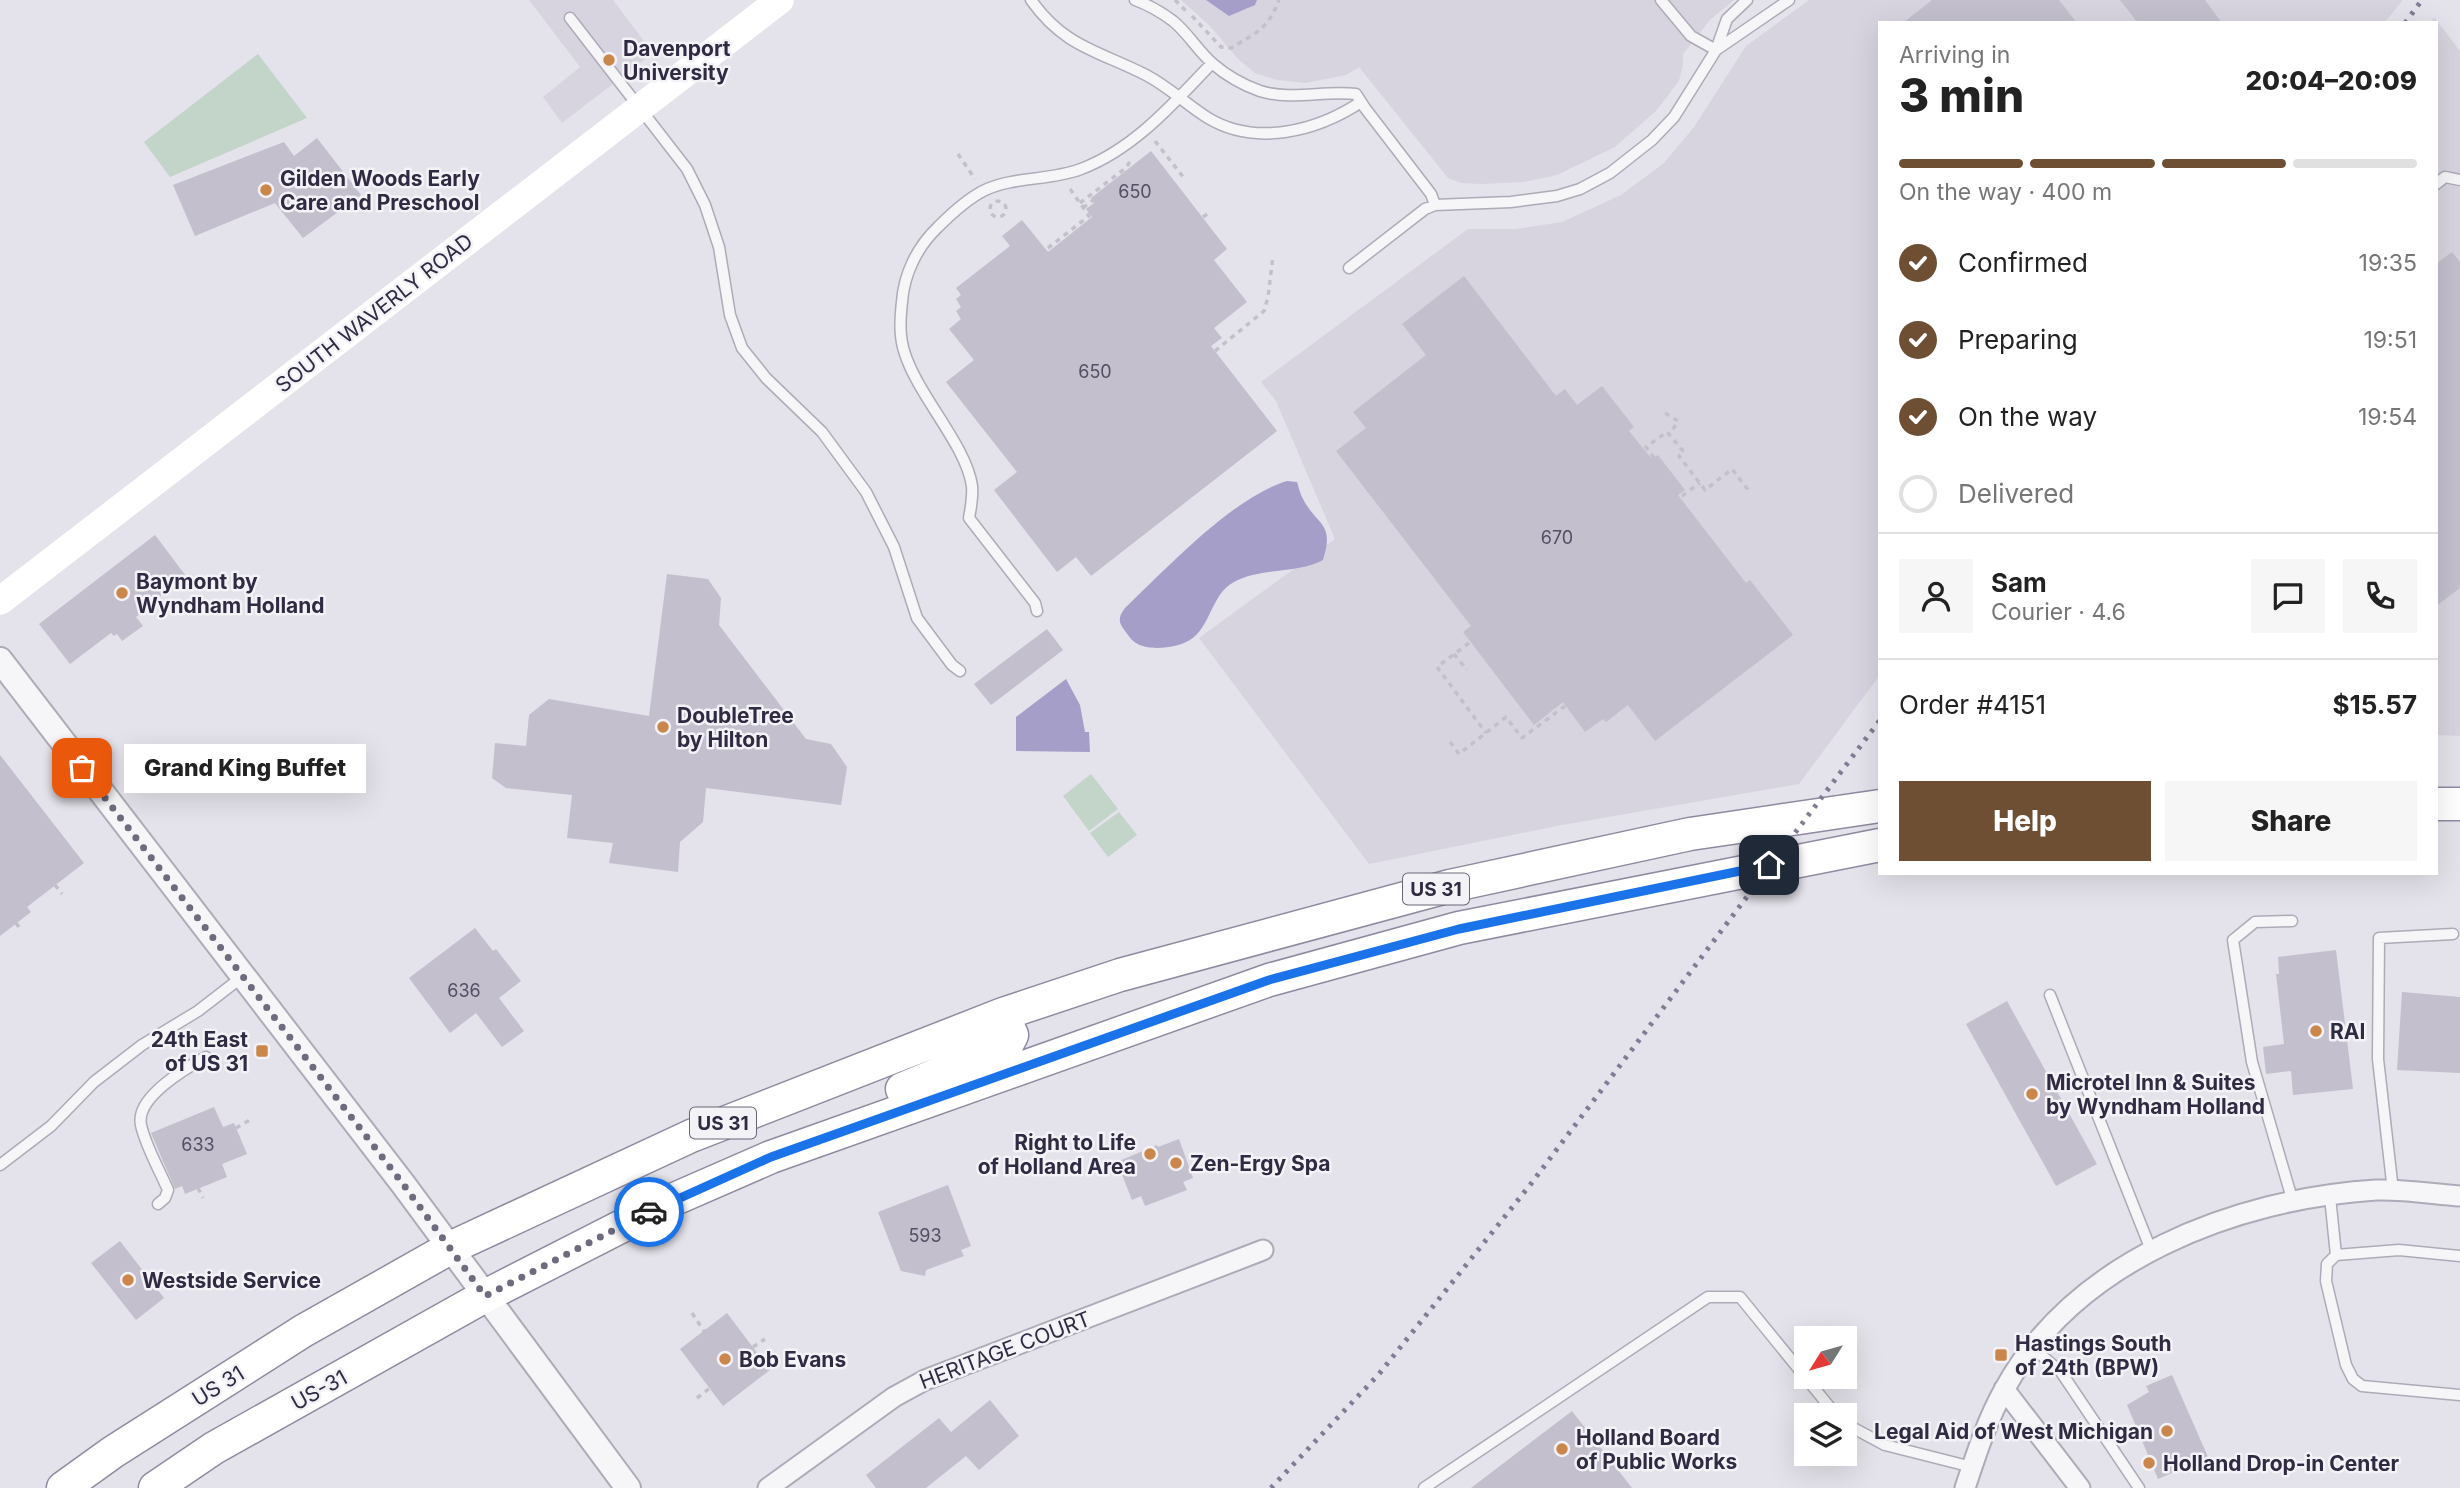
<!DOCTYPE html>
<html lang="en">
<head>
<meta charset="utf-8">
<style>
  :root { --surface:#fff; --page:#f6f6f6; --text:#222; --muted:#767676; --line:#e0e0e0; --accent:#6e4f34 }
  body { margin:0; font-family:Inter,sans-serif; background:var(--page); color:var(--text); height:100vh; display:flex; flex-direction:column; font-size:26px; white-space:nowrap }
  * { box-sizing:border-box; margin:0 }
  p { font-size:23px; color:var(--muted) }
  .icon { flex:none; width:38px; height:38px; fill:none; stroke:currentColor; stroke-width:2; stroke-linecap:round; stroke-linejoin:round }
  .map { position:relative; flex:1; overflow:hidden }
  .side { position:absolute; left:1878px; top:21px; width:560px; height:854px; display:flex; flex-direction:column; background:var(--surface); border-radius:0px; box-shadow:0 7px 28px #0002 }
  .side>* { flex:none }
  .needle { width:46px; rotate:233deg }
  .fabs { position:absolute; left:1794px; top:1326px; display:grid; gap:14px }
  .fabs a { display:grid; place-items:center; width:63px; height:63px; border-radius:0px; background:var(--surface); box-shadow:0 7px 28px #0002; font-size:35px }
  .pin { position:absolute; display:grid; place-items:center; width:60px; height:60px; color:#fff; margin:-30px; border-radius:14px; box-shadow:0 4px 10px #0006 }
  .courier { position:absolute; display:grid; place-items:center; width:70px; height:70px; margin:-35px; border:5px solid #1a73e8; border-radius:50%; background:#fff; color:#222; box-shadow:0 2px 9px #0007 }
  .bubble { position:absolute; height:49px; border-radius:0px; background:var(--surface); box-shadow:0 7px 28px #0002; font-size:23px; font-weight:800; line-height:49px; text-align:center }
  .headline em { font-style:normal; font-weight:800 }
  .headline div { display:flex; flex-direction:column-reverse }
  .headline { display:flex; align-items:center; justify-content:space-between; height:119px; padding:0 21px }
  h1 { font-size:46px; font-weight:800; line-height:52px }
  .bar { display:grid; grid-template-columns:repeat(4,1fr); gap:10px 7px; align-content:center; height:84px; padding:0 21px }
  .bar i { height:9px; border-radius:5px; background:var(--line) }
  .bar .current { background:var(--accent) }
  .bar p { grid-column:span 4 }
  .line { display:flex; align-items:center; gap:18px; padding:0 21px; border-top:2px solid var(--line) }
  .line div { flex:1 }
  .round { display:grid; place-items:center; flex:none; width:74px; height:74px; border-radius:0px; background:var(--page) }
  ol { padding:0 21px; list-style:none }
  li { display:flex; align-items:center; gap:21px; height:77px }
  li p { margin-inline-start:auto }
  li .icon { padding:7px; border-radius:50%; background:var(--accent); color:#fff; stroke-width:4 }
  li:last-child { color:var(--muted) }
  li i { width:38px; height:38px; border:4px solid var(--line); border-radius:50% }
  .action { display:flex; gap:14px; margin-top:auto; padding:14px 21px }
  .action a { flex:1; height:80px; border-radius:0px; background:var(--accent); color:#fff; font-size:28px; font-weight:800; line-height:80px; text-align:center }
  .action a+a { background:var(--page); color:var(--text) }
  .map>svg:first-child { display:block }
</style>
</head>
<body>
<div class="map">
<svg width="2460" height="1488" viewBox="0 0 2460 1488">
  <rect width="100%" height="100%" fill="#e4e2ea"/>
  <path fill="#d7d4df" d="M529,0H613L653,53L562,123L543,97L580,67Z
    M1181,0H1734L1710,20L1683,54V65L1679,81L1656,111L1615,147L1557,175L1524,182L1482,184L1461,183L1448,178L1359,67L1346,75L1305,83L1277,80L1255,73L1238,59L1210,26Z
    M1809,0H2403L2384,23H1880L1879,676L1799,784L1562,825L1369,864L1199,638L1335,539L1276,401L1261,382L1468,229H1516L1562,222L1621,195L1664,163L1694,127L1746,46Z
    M2434,17L2460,51V736L2436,735V23H2430Z"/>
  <path fill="#c3d4c9" d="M258,54L307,118L170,177L144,142Z
    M1091,774L1118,809L1089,831L1063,796Z
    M1119,812L1137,835L1108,857L1090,833Z"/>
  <path fill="#a49ec9" d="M1206,0H1257L1255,5L1229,16Z
    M1287,481L1297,482C1299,488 1300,494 1303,499C1317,526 1335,522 1323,560C1298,574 1262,567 1234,582C1209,595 1211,633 1184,643C1172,648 1148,651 1136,643C1132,641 1128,635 1125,631C1118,622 1118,617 1125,608C1166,569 1233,497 1287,481Z
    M1066,679L1080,705L1085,732H1089L1090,752L1016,751V717Z"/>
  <path fill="#c3bfcd" d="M1932,0H2059L2077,23H1903Z
    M2120,0H2205L2222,23H2138Z
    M317,138L361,195L303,238L275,203L195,236L173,185L284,142L294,156Z
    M1151,151L1227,249L1214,260L1247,302L1214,328L1222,338L1211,346L1277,431L1091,576L1076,557L1057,572L994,490L1017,472L946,382L974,360L949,329L961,319L956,311L961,307L956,299L961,295L956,288L1010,246L1002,236L1022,220L1048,252L1092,217L1086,209L1094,203L1091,198Z
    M2452,252L2460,262V588L2436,606V264Z
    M1464,276L1556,396L1565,389L1577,405L1602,386L1634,427L1629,431L1652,459L1658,455L1685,490L1678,495L1746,583L1750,580L1793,635L1655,741L1628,705L1606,722L1603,719L1585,732L1563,702L1534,725L1463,632L1471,626L1336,451L1366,428L1353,412L1426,355L1402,324Z
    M155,535L186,576L142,610L143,612L136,617L143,626L122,641L117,634L114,636L111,633L70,664L39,624Z
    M667,574L708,579L721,598L719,625L806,739L831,744L847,767L841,805L706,788L703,822L680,842L678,872L609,863L613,843L567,838L572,795L506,788L492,778L495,743L526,746L529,715L549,699L649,716Z
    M1047,629L1063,650L991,705L974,684Z
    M0,755L84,863L27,907L31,912L0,936Z
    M475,928L493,951L496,949L521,981L499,998L524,1031L502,1047L476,1013L450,1033L409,978Z
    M2336,950L2353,1089L2293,1095L2291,1071L2266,1074L2263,1047L2284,1044L2276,974H2279L2278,957Z
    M2402,992L2460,997V1073L2397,1070Z
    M2007,1001L2097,1164L2056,1186L1966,1024Z
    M214,1107L223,1127L234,1123L247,1154L222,1164L227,1177L185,1194L182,1186L175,1189L151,1133Z
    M1179,1139L1193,1178L1183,1182L1187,1190L1145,1206L1141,1196L1132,1200L1117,1162L1157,1145L1158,1147Z
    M948,1185L971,1246L961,1250L964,1256L926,1270L925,1276L901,1271L878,1212Z
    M120,1241L164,1298L136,1320L91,1263Z
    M727,1313L770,1370L723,1406L680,1349Z
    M2172,1375L2208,1457L2158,1479L2127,1405L2149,1392L2146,1386Z
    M990,1400L1019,1436L979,1470L966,1456L926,1488H876L866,1475L939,1418L951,1432Z
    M1572,1411L1632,1488H1471Z"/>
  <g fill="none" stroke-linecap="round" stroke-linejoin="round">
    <g stroke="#aeabb8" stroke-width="13">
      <path id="service" d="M1031,0C1064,47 1099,51 1146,75C1169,87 1187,105 1208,118C1256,147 1317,131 1361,102
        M1135,0C1149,5 1161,12 1173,21C1188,33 1198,51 1213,64C1227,76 1243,85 1260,91C1292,101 1324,90 1356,94L1365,108L1431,194L1435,205
        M1661,0L1691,36L1716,50
        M570,18L687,169L705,205L719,247L730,315L742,348L766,378L822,432L866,492L894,547L917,618L952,665L960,671
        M1716,50L1789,0
        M2436,184L2445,177L2460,180
        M1349,268L1425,209L1435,205L1511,202L1557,196L1580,189L1610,173L1652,140L1674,117L1716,50L1727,19L1747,0
        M1037,611L1035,603L969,518C971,507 973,497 972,486C966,445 919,397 905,354C899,337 900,320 902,302C904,274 917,247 938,227C951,214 966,200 983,191C1013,176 1050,181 1081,169C1134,149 1174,103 1212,63
        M2292,921L2255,922L2233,940L2252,1062L2293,1202
        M2050,995L2151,1250
        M0,1165L51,1126L94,1082L142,1045L198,1011L242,977
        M2393,1191L2378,1059L2379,938L2453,934
        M2330,1197L2336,1255L2327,1264L2326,1281L2346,1365L2353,1379L2362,1386L2460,1395
        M158,1204L165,1198L168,1190C160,1171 145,1145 141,1125C135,1098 186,1068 206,1057
        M2336,1255L2399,1250L2460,1256
        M2033,1348L2061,1372L2139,1488
        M1844,1423L1885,1445L1972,1467
        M1424,1488L1708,1297H1740L1837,1416"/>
    </g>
    <g stroke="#aeabb8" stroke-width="23">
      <path id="minor" d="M2004,1389L2080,1488
        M768,1488L894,1397L925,1380L1263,1250
        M1965,1488C1976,1455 1987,1420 2004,1390C2075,1260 2235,1199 2376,1190C2403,1189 2433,1194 2460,1196"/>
    </g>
    <g stroke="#aeabb8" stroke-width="28">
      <path id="tertiary" d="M0,660L403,1184L628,1488"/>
    </g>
    <g stroke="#8f8aa0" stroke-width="35">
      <path id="trunk" d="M2436,804H2460
        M902,1089L1007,1045L1012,1035L1003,1014
        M63,1488L113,1452L303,1331L450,1248L691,1136L1003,1014L1120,975L1450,886L1690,834L1880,806
        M155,1488L214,1448L485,1296L677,1198L771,1157L1269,980L1459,928L1880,845"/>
    </g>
    <path stroke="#c3c0c9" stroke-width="3.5" stroke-dasharray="5 5" stroke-linecap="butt" d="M1175,0L1186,11
      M1192,16L1221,47L1231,48C1256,33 1268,29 1279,0
      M1155,141L1184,178
      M958,154L975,179
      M990 209a8 8 0 1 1 16 0a8 8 0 1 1-16 0Z
      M1080,203L1127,167L1130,161
      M1083,208L1093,200
      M1203,217L1210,212
      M1048,248L1089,216L1068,186
      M1215,351L1264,311L1268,297L1273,256
      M1665,413L1678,421L1670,434
      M1654,458L1646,447L1667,432L1684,452L1679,456L1705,490L1732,469L1749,491
      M1682,496L1700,483
      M1469,643L1437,667L1486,733
      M1454,654L1467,670
      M1450,742L1459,754L1506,717L1522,738L1573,700
      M55,885L62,894
      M16,923L19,927
      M236,1128L253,1118
      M198,1188L203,1198
      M692,1313L704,1331
      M753,1347L765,1339
      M697,1398L710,1388"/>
    <use href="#service" stroke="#f6f5f8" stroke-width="10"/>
    <use href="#minor" stroke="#f6f5f8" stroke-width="19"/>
    <use href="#tertiary" stroke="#f6f5f8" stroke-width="24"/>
    <path stroke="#fff" stroke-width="28" d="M0,601L780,0"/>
    <use href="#trunk" stroke="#fff" stroke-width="32"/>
    <path stroke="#817c93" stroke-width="5" stroke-dasharray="3.5 7" stroke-linecap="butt" d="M2405,23L2422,0
      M1271,1488L1379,1374L1530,1185L1880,720"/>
  </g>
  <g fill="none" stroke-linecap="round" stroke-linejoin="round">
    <path stroke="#6f6a7d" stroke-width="7" stroke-dasharray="0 12.6" d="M82,768L403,1184L485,1296L649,1212"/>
    <path stroke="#1a73e8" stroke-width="9" d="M649,1212L771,1157L1269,980L1459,929L1769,865"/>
  </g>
  <g fill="#cb874b" stroke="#f3f2f7" stroke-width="2.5">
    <circle cx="609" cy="60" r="7"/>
    <circle cx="266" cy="190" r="7"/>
    <circle cx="122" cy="593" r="7"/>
    <circle cx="663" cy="727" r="7"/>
    <circle cx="2316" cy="1031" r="7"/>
    <rect x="255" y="1044" width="14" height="14" rx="3.5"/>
    <circle cx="2032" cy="1094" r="7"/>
    <circle cx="1150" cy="1154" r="7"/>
    <circle cx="1176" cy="1163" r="7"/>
    <circle cx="128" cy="1280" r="7"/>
    <rect x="1994" y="1348" width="14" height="14" rx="3.5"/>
    <circle cx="725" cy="1359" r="7"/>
    <circle cx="2167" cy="1431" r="7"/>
    <circle cx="1562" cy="1449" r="7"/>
    <circle cx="2149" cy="1463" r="7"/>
  </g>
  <g text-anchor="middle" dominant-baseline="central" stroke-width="5" stroke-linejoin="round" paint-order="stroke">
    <g font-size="18" fill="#554f65">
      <text x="1135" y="191">650</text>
      <text x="1095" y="371">650</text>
      <text x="1557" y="537">670</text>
      <text x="464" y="990">636</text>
      <text x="198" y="1144">633</text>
      <text x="925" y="1235">593</text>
    </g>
    <g fill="#f3f2f7" stroke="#6a6678" stroke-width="2">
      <rect x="1403" y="873.5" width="66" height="31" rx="5"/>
      <rect x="690" y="1107.5" width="66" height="31" rx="5"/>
    </g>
    <g font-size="19" font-weight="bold" fill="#302a42">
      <text x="1436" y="889">US 31</text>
      <text x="723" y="1123">US 31</text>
    </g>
    <g font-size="21" font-weight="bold" fill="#302a42" stroke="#f3f2f7" text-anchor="start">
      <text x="623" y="48">Davenport<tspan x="623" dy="24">University</tspan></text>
      <text x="280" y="178">Gilden Woods Early<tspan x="280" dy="24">Care and Preschool</tspan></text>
      <text x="136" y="581">Baymont by<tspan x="136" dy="24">Wyndham Holland</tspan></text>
      <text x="677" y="715">DoubleTree<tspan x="677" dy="24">by Hilton</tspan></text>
      <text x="2330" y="1031">RAI</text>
      <text x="248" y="1039" text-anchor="end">24th East<tspan x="248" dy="24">of US 31</tspan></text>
      <text x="2046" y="1082">Microtel Inn &amp; Suites<tspan x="2046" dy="24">by Wyndham Holland</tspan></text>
      <text x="1136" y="1142" text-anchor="end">Right to Life<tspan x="1136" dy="24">of Holland Area</tspan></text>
      <text x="1190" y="1163">Zen-Ergy Spa</text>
      <text x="142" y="1280">Westside Service</text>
      <text x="2015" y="1343">Hastings South<tspan x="2015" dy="24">of 24th (BPW)</tspan></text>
      <text x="739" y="1359">Bob Evans</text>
      <text x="2153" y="1431" text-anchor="end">Legal Aid of West Michigan</text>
      <text x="1576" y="1437">Holland Board<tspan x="1576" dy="24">of Public Works</tspan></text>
      <text x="2163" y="1463">Holland Drop-in Center</text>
    </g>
    <g font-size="21" fill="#302a42" stroke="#f3f2f7">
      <text transform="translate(374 313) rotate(-38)">SOUTH WAVERLY ROAD</text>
      <text transform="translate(1005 1350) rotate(-21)">HERITAGE COURT</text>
      <text transform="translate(218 1386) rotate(-32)">US 31</text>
      <text transform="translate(319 1390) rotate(-29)">US-31</text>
    </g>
  </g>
</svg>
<div class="fabs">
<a><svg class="needle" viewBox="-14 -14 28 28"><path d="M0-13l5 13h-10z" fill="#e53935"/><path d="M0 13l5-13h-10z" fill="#767676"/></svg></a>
<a><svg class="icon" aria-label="layers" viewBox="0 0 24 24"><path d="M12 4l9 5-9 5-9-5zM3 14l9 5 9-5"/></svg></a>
</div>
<div class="pin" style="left:82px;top:768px;background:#ea580c"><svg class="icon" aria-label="bag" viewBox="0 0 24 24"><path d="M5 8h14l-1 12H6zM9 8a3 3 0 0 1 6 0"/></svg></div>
<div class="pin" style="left:1769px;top:865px;background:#1f2937"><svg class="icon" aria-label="home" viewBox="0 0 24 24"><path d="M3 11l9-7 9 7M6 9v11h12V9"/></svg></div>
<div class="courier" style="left:649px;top:1212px"><svg class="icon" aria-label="car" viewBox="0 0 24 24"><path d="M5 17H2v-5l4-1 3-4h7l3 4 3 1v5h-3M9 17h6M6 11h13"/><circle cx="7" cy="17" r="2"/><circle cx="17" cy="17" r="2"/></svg></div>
<div class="bubble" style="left:124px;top:744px;width:242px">Grand King Buffet</div>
<section class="side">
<div class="headline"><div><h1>3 min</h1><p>Arriving in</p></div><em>20:04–20:09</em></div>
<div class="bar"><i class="current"></i><i class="current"></i><i class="current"></i><i></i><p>On the way · 400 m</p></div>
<ol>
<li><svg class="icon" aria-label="check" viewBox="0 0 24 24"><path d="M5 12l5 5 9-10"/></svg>Confirmed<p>19:35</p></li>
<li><svg class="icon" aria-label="check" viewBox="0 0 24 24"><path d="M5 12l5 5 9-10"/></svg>Preparing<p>19:51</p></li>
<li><svg class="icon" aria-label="check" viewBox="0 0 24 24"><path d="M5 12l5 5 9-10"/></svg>On the way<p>19:54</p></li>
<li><i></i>Delivered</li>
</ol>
<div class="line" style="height:126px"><a class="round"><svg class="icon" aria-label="person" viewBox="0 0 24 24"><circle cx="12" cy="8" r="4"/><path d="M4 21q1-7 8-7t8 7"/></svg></a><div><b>Sam</b><p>Courier · 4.6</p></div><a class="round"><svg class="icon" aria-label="chat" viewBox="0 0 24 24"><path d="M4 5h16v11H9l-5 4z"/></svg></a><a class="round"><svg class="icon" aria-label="phone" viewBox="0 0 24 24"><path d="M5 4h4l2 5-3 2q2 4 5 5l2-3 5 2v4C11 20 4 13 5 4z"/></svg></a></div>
<div class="line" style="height:91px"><div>Order #4151</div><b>$15.57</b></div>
<div class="action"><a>Help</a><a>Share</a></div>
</section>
</div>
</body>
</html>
